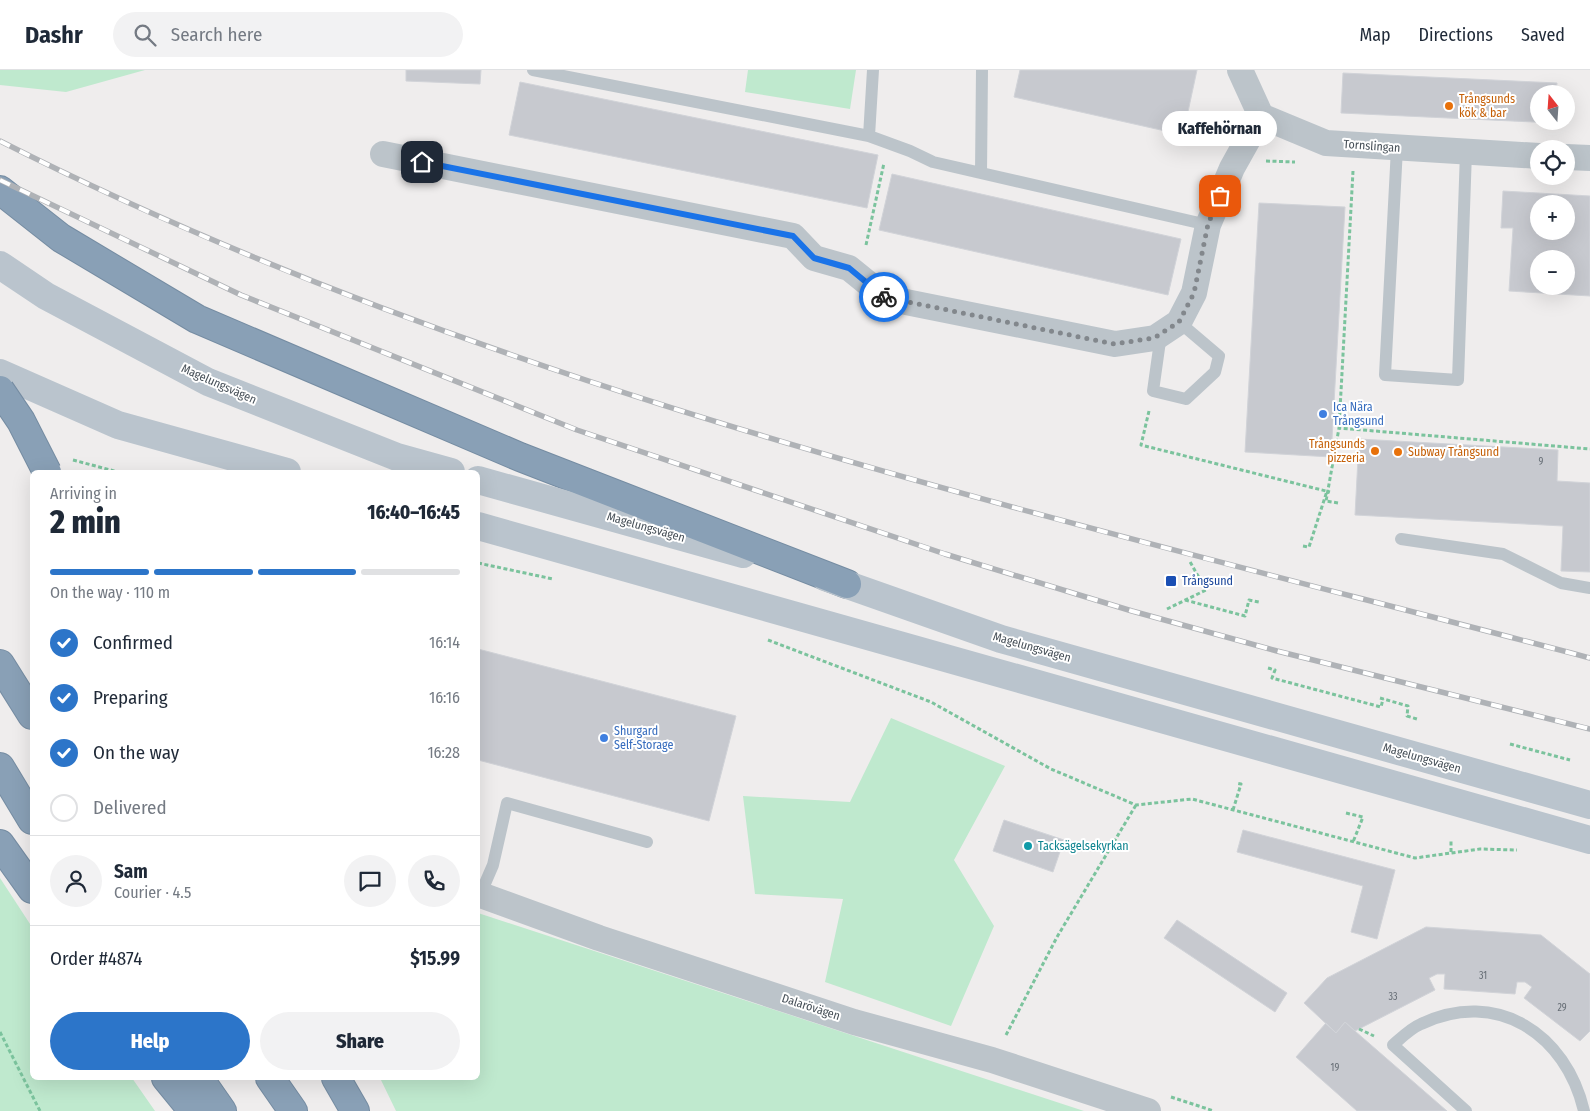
<!DOCTYPE html>
<html lang="en">
<head>
<meta charset="utf-8">
<style>
  :root { --surface:#fff; --page:#f2f2f3; --text:#1f2937; --muted:#747a83; --line:#e0e1e3; --accent:#2c75c9 }
  body { margin:0; font-family:"Fira Sans Condensed",sans-serif; background:var(--page); color:var(--text); height:100vh; display:flex; flex-direction:column; font-size:19px; white-space:nowrap }
  * { box-sizing:border-box; margin:0 }
  p { font-size:16px; color:var(--muted) }
  .icon { flex:none; width:28px; height:28px; fill:none; stroke:currentColor; stroke-width:2; stroke-linecap:round; stroke-linejoin:round }
  .map { position:relative; flex:1; overflow:hidden }
  .details { position:absolute; left:30px; top:400px; width:450px; height:610px; display:flex; flex-direction:column; background:var(--surface); border-radius:8px; box-shadow:0 5px 20px #0002 }
  .details>* { flex:none }
  .needle { width:32px; rotate:343deg }
  .fabs { position:absolute; left:1530px; top:15px; display:grid; gap:10px }
  .fabs a { display:grid; place-items:center; width:45px; height:45px; border-radius:50%; background:var(--surface); box-shadow:0 5px 20px #0002; font-size:25px }
  .pin { position:absolute; display:grid; place-items:center; width:42px; height:42px; color:#fff; margin:-21px; border-radius:10px; box-shadow:0 2px 8px #0006 }
  .courier { position:absolute; display:grid; place-items:center; width:50px; height:50px; margin:-25px; border:4px solid #1a73e8; border-radius:50%; background:#fff; color:#222; box-shadow:0 1px 6px #0007 }
  .bubble { position:absolute; height:35px; border-radius:18px; background:var(--surface); box-shadow:0 5px 20px #0002; font-size:16px; font-weight:800; line-height:35px; text-align:center }
  .head em { font-style:normal; font-weight:800 }
  .head div { display:flex; flex-direction:column-reverse }
  .head { display:flex; align-items:center; justify-content:space-between; height:85px; padding:0 20px }
  h1 { font-size:32px; font-weight:800; line-height:38px }
  .bar { display:grid; grid-template-columns:repeat(4,1fr); gap:8px 5px; align-content:center; height:60px; padding:0 20px }
  .bar i { height:6px; border-radius:4px; background:var(--line) }
  .bar .selected { background:var(--accent) }
  .bar p { grid-column:span 4 }
  .line { display:flex; align-items:center; gap:12px; padding:0 20px; border-top:1px solid var(--line) }
  .line div { flex:1 }
  .round { display:grid; place-items:center; flex:none; width:52px; height:52px; border-radius:26px; background:var(--page) }
  ol { padding:0 20px; list-style:none }
  li { display:flex; align-items:center; gap:15px; height:55px }
  li p { margin-inline-start:auto }
  li .icon { padding:5px; border-radius:50%; background:var(--accent); color:#fff; stroke-width:4 }
  li:last-child { color:var(--muted) }
  li i { width:28px; height:28px; border:2px solid var(--line); border-radius:50% }
  .primary-button { display:flex; gap:10px; margin-top:auto; padding:10px 20px }
  .primary-button a { flex:1; height:58px; border-radius:30px; background:var(--accent); color:#fff; font-size:20px; font-weight:800; line-height:58px; text-align:center }
  .primary-button a+a { background:var(--page); color:var(--text) }
  header { display:flex; align-items:center; gap:30px; box-sizing:border-box; height:70px; padding:0 25px; background:var(--surface); border-bottom:1px solid var(--line) }
  header strong { font-size:24px }
  nav { display:flex; gap:28px; margin-inline-start:auto; font-size:18px }
  .search { width:350px; height:45px; background:var(--page); display:flex; align-items:center; gap:12px; box-sizing:border-box; padding:0 18px; border-radius:28px; color:var(--muted); font-size:19px }
  .map>svg:first-child { display:block }
</style>
</head>
<body>
<header>
<strong>Dashr</strong>
<div class="search"><svg class="icon" aria-label="search" viewBox="0 0 24 24"><circle cx="10" cy="10" r="6"/><path d="M15 15l6 6"/></svg>Search here</div>
<nav><a>Map</a><a>Directions</a><a>Saved</a></nav>
</header>
<div class="map">
<svg width="1590" height="1041" viewBox="0 0 1590 1041">
  <rect width="100%" height="100%" fill="#efeded"/>
  <path fill="#bfe9ce" d="M0,0H145L66,22L0,15Z
    M748,0H856L850,39L745,22Z
    M891,648L1005,696L954,790L994,856L951,956L825,912L843,829L755,824L743,726L850,732Z
    M0,808L32,857V1008H132L155,1041H0Z
    M478,843L1084,1041H396L380,1008H478Z"/>
  <path fill="#c7c9cf" stroke="#d1d3d8" fill-rule="evenodd" d="M406,0H481L480,14L406,11Z
    M1020,0H1197L1183,65L1014,27Z
    M1343,3L1557,13L1556,24H1539V51H1555V53L1341,43Z
    M520,12L878,85L867,138L509,65Z
    M892,104L1181,169L1168,225L879,160Z
    M1503,121L1590,126V226L1509,221L1513,158H1501ZM1539,134H1566V161H1539ZM1539,189H1566V216H1539Z
    M1259,133L1345,137L1331,387L1245,382Z
    M1359,369L1558,380L1557,411L1590,413V502L1561,501L1563,456L1355,445Z
    M478,579L736,646L709,751L478,690Z
    M1004,750L1064,770L1053,802L993,781Z
    M1243,760L1395,800L1377,869L1351,862L1363,816L1237,782Z
    M1177,850L1287,923L1275,942L1164,868Z
    M1426,857L1541,865L1590,904V961L1580,971L1524,928L1532,917L1525,912H1517L1515,924L1444,919L1445,904H1437L1429,908L1435,920L1355,961L1345,952L1336,963L1304,933L1327,908Z
    M1345,952L1355,961L1447,1041H1357L1296,987L1326,953L1336,963Z"/>
  <g fill="none" stroke-linecap="round" stroke-linejoin="round">
    <g stroke="#758ca2" stroke-width="30">
      <path id="highway" d="M0,120L61,168L197,249L520,387L847,514
        M0,594L32,645
        M0,697L32,750
        M0,774L32,819
        M166,1008L193,1041
        M199,1008L222,1041
        M270,1008L293,1041
        M336,1008L355,1041"/>
    </g>
    <path stroke="#7bc39d" stroke-width="3" stroke-dasharray="4 2.5" stroke-linecap="butt" d="M1266,91L1295,92
      M866,175L884,93
      M1149,341L1141,375L1330,422
      M1339,358L1353,101
      M73,390L118,402
      M1338,433L1326,431L1339,358L1590,379
      M1303,476L1309,477L1327,421
      M478,493L553,509
      M1185,530L1245,546L1249,530L1259,532
      M1167,539L1206,520L1189,490
      M768,570L931,632L1051,699L1136,735L1192,729L1415,788L1480,779L1517,780
      M1268,598L1275,600L1272,608L1381,637L1383,629
      M1380,628L1408,636L1407,646L1417,649
      M1510,674L1570,690
      M1233,740L1241,714L1236,713
      M1346,743L1363,747L1353,772
      M1451,782V771
      M1359,959L1374,966
      M0,962L40,1041
      M1006,965L1057,867L1136,735
      M1171,1027L1214,1041"/>
    <path stroke="#bcc4ca" stroke-width="12" d="M533,0L869,66L910,81L933,92L1208,155
      M869,66L873,0
      M1397,78L1385,305L1458,310L1466,82
      M981,103L982,0
      M1161,264L1153,321L1186,329L1215,302L1219,286L1179,252
      M1401,469L1503,484L1561,513L1590,518
      M480,825L493,795L507,733L647,772
      M1466,1041L1393,975C1401,968 1411,958 1421,954C1497,918 1566,964 1584,1041"/>
    <path stroke="#bcc4ca" stroke-width="26" d="M1240,0L1261,46L1326,73L1539,86
      M383,84L793,166L814,188L849,198L886,228L1115,274L1155,268L1179,252L1194,223L1208,155L1232,98L1261,46
      M1566,87L1590,88
      M478,824L599,868L854,952L992,990L1148,1041"/>
    <path stroke="#bac4cd" stroke-width="28" d="M0,195L46,226L208,312L397,387L451,402
      M0,303L118,355L287,402
      M478,410L743,484
      M478,456L1590,770
      M825,507L1001,569L1590,735"/>
    <use href="#highway" stroke="#89a0b6" stroke-width="28"/>
    <g stroke="#afb2b6" stroke-width="5.5">
      <path id="rail" d="M0,71C499,324 1052,446 1590,588
        M0,110L241,225L577,360L945,484L1132,541L1277,581L1590,659"/>
    </g>
    <use href="#rail" stroke="#fff" stroke-width="4" stroke-dasharray="11" stroke-linecap="butt"/>
    <g stroke="#758ca2" stroke-width="30" stroke-linecap="butt">
      <path id="highway-bridge" d="M0,320L21,351L47,402"/>
    </g>
    <use href="#highway-bridge" stroke="#89a0b6" stroke-width="28"/>
  </g>
  <g fill="none" stroke-linecap="round" stroke-linejoin="round">
    <path stroke="#82878c" stroke-width="5" stroke-dasharray="0 9" d="M884,227L1114,274L1154,268L1179,252L1194,223L1208,154L1220,126"/>
    <path stroke="#1a73e8" stroke-width="6" d="M422,92L793,166L814,188L849,198L884,227"/>
  </g>
  <g fill="#e8710a" stroke="#fff" stroke-width="2">
    <circle cx="1449" cy="36" r="5"/>
    <circle cx="1375" cy="381" r="5"/>
    <circle cx="1398" cy="382" r="5"/>
  </g>
  <g fill="#3f7fe0" stroke="#fff" stroke-width="2">
    <circle cx="1323" cy="344" r="5"/>
    <circle cx="604" cy="668" r="5"/>
  </g>
  <rect fill="#1a4fb4" stroke="#fff" stroke-width="2" x="1165" y="505" width="12" height="12" rx="2.5"/>
  <circle fill="#0f9aa8" stroke="#fff" stroke-width="2" cx="1028" cy="776" r="5"/>
  <g text-anchor="middle" dominant-baseline="central" stroke-width="4" stroke-linejoin="round" paint-order="stroke">
    <g font-size="10" fill="#676e76">
      <text x="1541" y="392">9</text>
      <text x="1483" y="906">31</text>
      <text x="1393" y="927">33</text>
      <text x="1562" y="938">29</text>
      <text x="1335" y="998">19</text>
    </g>
    <g font-size="12" fill="#c56008" stroke="#fff" text-anchor="start">
      <text x="1459" y="29">Trångsunds<tspan x="1459" dy="14">kök &amp; bar</tspan></text>
      <text x="1365" y="374" text-anchor="end">Trångsunds<tspan x="1365" dy="14">pizzeria</tspan></text>
      <text x="1408" y="382">Subway Trångsund</text>
    </g>
    <g font-size="12" fill="#475058" stroke="#fff">
      <text transform="translate(1372 76) rotate(4)">Tornslingan</text>
      <text transform="translate(219 314) rotate(24)">Magelungsvägen</text>
      <text transform="translate(646 457) rotate(16)">Magelungsvägen</text>
      <text transform="translate(1032 577) rotate(16)">Magelungsvägen</text>
      <text transform="translate(1422 688) rotate(16)">Magelungsvägen</text>
      <text transform="translate(811 937) rotate(18)">Dalarövägen</text>
    </g>
    <g font-size="12" fill="#366cbe" stroke="#fff" text-anchor="start">
      <text x="1333" y="337">Ica Nära<tspan x="1333" dy="14">Trångsund</tspan></text>
      <text x="614" y="661">Shurgard<tspan x="614" dy="14">Self-Storage</tspan></text>
    </g>
    <g font-size="12" fill="#164399" stroke="#fff" text-anchor="start">
      <text x="1182" y="511">Trångsund</text>
    </g>
    <g font-size="12" fill="#0d838f" stroke="#fff" text-anchor="start">
      <text x="1038" y="776">Tacksägelsekyrkan</text>
    </g>
  </g>
</svg>
<div class="fabs">
<a><svg class="needle" viewBox="-14 -14 28 28"><path d="M0-13l5 13h-10z" fill="#e53935"/><path d="M0 13l5-13h-10z" fill="#747a83"/></svg></a>
<a><svg class="icon" aria-label="locate" viewBox="0 0 24 24"><circle cx="12" cy="12" r="6"/><path d="M12 2v4M12 18v4M2 12h4M18 12h4"/></svg></a>
<a>+</a>
<a>−</a>
</div>
<div class="pin" style="left:1220px;top:126px;background:#ea580c"><svg class="icon" aria-label="bag" viewBox="0 0 24 24"><path d="M5 8h14l-1 12H6zM9 8a3 3 0 0 1 6 0"/></svg></div>
<div class="pin" style="left:422px;top:92px;background:#1f2937"><svg class="icon" aria-label="home" viewBox="0 0 24 24"><path d="M3 11l9-7 9 7M6 9v11h12V9"/></svg></div>
<div class="courier" style="left:884px;top:227px"><svg class="icon" aria-label="bike" viewBox="0 0 24 24"><circle cx="6" cy="16" r="4"/><circle cx="18" cy="16" r="4"/><path d="M6 16l4-8h5l3 8M10 8l3 8H6M13 5h3"/></svg></div>
<div class="bubble" style="left:1162px;top:41px;width:115px">Kaffehörnan</div>
<section class="details">
<div class="head"><div><h1>2 min</h1><p>Arriving in</p></div><em>16:40–16:45</em></div>
<div class="bar"><i class="selected"></i><i class="selected"></i><i class="selected"></i><i></i><p>On the way · 110 m</p></div>
<ol>
<li><svg class="icon" aria-label="check" viewBox="0 0 24 24"><path d="M5 12l5 5 9-10"/></svg>Confirmed<p>16:14</p></li>
<li><svg class="icon" aria-label="check" viewBox="0 0 24 24"><path d="M5 12l5 5 9-10"/></svg>Preparing<p>16:16</p></li>
<li><svg class="icon" aria-label="check" viewBox="0 0 24 24"><path d="M5 12l5 5 9-10"/></svg>On the way<p>16:28</p></li>
<li><i></i>Delivered</li>
</ol>
<div class="line" style="height:90px"><a class="round"><svg class="icon" aria-label="person" viewBox="0 0 24 24"><circle cx="12" cy="8" r="4"/><path d="M4 21q1-7 8-7t8 7"/></svg></a><div><b>Sam</b><p>Courier · 4.5</p></div><a class="round"><svg class="icon" aria-label="chat" viewBox="0 0 24 24"><path d="M4 5h16v11H9l-5 4z"/></svg></a><a class="round"><svg class="icon" aria-label="phone" viewBox="0 0 24 24"><path d="M5 4h4l2 5-3 2q2 4 5 5l2-3 5 2v4C11 20 4 13 5 4z"/></svg></a></div>
<div class="line" style="height:65px"><div>Order #4874</div><b>$15.99</b></div>
<div class="primary-button"><a>Help</a><a>Share</a></div>
</section>
</div>
</body>
</html>
